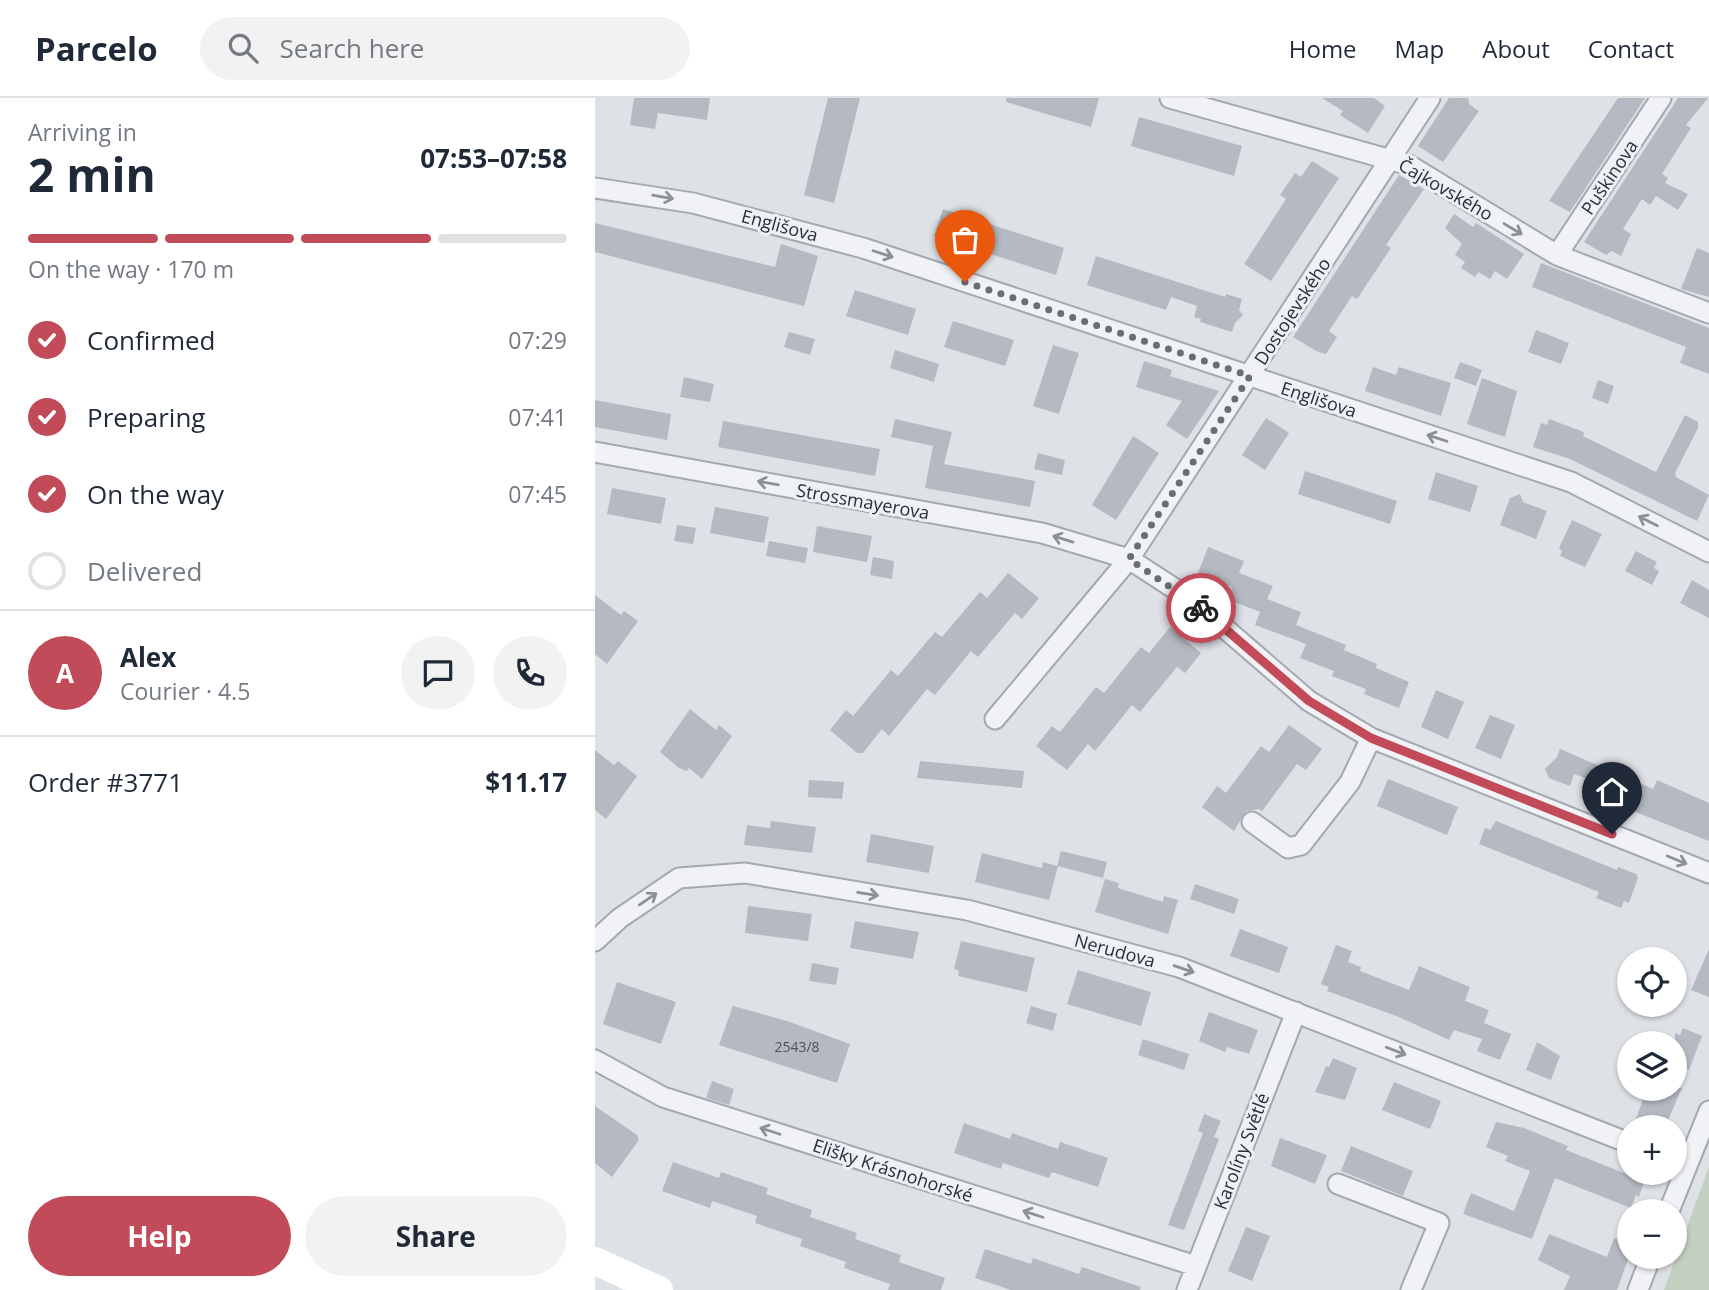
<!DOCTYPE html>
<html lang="en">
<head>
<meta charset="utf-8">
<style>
  :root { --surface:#fff; --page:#f2f2f3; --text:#1f2937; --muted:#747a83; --line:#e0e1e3; --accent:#c24b5a }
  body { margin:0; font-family:"Open Sans",sans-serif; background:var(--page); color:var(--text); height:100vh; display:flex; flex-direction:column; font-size:26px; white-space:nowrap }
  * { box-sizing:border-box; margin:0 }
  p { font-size:23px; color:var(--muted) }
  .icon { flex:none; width:38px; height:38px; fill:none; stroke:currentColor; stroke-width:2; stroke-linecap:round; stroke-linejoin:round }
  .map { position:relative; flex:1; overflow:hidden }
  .details { display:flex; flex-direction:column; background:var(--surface); width:595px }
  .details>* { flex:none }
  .fabs { position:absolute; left:1022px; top:849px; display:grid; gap:14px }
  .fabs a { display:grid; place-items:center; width:70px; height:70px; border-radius:50%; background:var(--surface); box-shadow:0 2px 5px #0004; font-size:35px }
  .pin { position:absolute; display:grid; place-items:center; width:60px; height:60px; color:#fff; margin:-72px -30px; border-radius:50% 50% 50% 0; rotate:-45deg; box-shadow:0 0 7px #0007 }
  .pin .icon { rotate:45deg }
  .courier { position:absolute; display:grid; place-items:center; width:70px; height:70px; margin:-35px; border:5px solid #c24b5a; border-radius:50%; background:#fff; color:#222; box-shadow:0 2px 9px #0007 }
  .headline em { font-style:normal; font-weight:700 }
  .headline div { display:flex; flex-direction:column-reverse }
  .headline { display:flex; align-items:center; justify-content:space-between; height:119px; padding:0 28px }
  h1 { font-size:46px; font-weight:700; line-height:52px }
  .bar { display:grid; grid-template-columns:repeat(4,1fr); gap:10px 7px; align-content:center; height:84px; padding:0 28px }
  .bar i { height:9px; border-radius:5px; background:var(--line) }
  .bar .on { background:var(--accent) }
  .bar p { grid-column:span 4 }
  .line { display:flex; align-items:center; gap:18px; padding:0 28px; border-top:2px solid var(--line) }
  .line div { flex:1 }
  .round { display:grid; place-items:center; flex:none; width:74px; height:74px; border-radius:37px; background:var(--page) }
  ol { padding:0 28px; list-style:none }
  li { display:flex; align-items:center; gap:21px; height:77px }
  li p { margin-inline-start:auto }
  li .icon { padding:7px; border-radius:50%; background:var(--accent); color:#fff; stroke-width:4 }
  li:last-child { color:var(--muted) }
  li i { width:38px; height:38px; border:4px solid var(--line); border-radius:50% }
  .button { display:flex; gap:14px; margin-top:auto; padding:14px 28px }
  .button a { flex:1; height:80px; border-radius:42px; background:var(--accent); color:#fff; font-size:28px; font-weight:700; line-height:80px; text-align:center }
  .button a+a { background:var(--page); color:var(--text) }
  header { display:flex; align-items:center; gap:42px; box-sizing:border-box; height:98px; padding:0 35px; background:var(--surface); border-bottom:2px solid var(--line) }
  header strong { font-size:33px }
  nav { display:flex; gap:38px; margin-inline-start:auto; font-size:24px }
  .search { width:490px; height:63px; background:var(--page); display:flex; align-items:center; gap:18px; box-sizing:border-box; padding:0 24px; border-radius:38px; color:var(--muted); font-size:26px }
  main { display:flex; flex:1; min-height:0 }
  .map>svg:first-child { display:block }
</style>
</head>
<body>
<header>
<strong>Parcelo</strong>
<div class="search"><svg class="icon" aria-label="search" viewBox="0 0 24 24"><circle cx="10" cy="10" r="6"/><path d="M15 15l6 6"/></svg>Search here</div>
<nav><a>Home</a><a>Map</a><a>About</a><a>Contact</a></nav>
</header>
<main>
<section class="details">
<div class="headline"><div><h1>2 min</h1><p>Arriving in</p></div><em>07:53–07:58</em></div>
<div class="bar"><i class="on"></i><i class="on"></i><i class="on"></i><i></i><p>On the way · 170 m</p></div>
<ol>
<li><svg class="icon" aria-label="check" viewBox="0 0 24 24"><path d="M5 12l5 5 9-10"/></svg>Confirmed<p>07:29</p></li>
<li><svg class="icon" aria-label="check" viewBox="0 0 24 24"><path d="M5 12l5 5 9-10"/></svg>Preparing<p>07:41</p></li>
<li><svg class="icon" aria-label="check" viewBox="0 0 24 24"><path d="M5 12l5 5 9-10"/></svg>On the way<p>07:45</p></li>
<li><i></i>Delivered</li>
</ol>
<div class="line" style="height:126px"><b class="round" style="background:var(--accent);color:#fff">A</b><div><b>Alex</b><p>Courier · 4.5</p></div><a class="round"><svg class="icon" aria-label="chat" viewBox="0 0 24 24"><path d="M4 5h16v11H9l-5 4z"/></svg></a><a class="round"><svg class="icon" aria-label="phone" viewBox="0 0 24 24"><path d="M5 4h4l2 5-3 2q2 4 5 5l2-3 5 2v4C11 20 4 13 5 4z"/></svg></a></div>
<div class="line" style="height:91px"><div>Order #3771</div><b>$11.17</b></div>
<div class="button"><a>Help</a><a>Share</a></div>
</section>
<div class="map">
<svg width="1114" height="1192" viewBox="0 0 1114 1192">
  <rect width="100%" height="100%" fill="#dee1e6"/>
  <path fill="#c3cfc0" d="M1114,1069V1192H1069Z"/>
  <path fill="#b5bac2" d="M39,0H115L112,22L63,15L60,31L35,27Z
    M233,0H265L239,105L209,97Z
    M411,0H504L496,29L411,4Z
    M727,0H779L790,8L773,35L745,17L748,13Z
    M854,0H873L874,6L884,13L848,64L823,48Z
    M1023,0H1050L975,114L954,103Z
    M1083,0H1113L1091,27L1096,30L1067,76L1073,80L1070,85L1093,96L1083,112L1061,98L1055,107L1047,101L1028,131L1036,136L1026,158L1017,153L1011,157L989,144Z
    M544,19L647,48L639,78L536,48Z
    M717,63L744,80L676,183L649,166L691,101L685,97L700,75L706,79Z
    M804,77L829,91L791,147L796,150L762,201L757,198L734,233L742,239L731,256L721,253L698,239Z
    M348,111L469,150L461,177L339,138Z
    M859,116L878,129L881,125L929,156L912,181L900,173L895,181L883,174L880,179L866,170L870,164L860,157L867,146L850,130Z
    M0,125L180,169L186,146L223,158L209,208L0,154Z
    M1102,150L1114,155V199L1086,191Z
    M501,158L630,199L631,196L647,201L644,212L648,217L640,225L637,234L605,224L606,221L599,219L602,208L576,199L571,212L492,187Z
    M946,165L1114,230V276L1085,265L1091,249L937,189Z
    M260,192L321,211L313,237L251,218Z
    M358,223L419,242L410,268L349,249Z
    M941,232L974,245L966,266L933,254Z
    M194,234L220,241L215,257L189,249Z
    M458,247L484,255L464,316L438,308Z
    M300,252L344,266L339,284L295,270Z
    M549,263L577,272L575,278L624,293L592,341L571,327L587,303L541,289Z
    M865,264L887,272L881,288L859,280Z
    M778,269L801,277L804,269L856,285L846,318L770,293Z
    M89,279L119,286L115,304L85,299Z
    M887,280L922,293L910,339L872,326Z
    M1003,282L1019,288L1013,306L997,300Z
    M0,302L76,316L72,342L0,329Z
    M1090,317L1103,324V330L1080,375L1081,379L1114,397L1102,423L975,361L938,349L946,325L952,327L954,321L989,334L988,338L1061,374Z
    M671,320L694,335L670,372L647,357Z
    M300,321L357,334L349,366L440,383L435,409L330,390L338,348L296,339Z
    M128,323L285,351L280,378L123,349Z
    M538,338L564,355L521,422L497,407Z
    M443,355L470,362L467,377L439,371Z
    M710,373L802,403L795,426L703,396Z
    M841,374L883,388L875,414L833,401Z
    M17,390L71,400L66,426L12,416Z
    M925,396L928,404L952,413L941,441L905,427L915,400Z
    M120,409L174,419L169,445L115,435Z
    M977,422L1007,436L990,469L965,458L967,453L964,450Z
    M82,427L101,430L98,446L79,443Z
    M222,428L277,438L272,464L218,454Z
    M174,443L213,450L210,465L171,458Z
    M613,449L649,463L644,475L678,488L672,501L706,514L701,527L751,547L749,552L782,566L781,570L814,584L804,610L769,596L771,591L737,578L739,573L705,560L711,546L660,527L665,514L632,501L637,489L603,475Z
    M1041,453L1062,464L1059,470L1064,473L1057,487L1030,473Z
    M278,459L299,463L297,481L275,477Z
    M413,475L444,500L427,521L420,515L383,559L376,553L340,597L332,591L294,638L287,631L268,655H262L235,632L251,612L258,618L296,572L303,578L340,534L347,539L385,494L392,500Z
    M1097,482L1114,492V520L1085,505Z
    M0,497L26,517L29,513L43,523L12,566L0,556Z
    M575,529L606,555L590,575L582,569L545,614L537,607L500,653L493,646L472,672L441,648L457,628L465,634L501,589L509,595L546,549L554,555Z
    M841,592L869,604L853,641L826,629Z
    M95,611L121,632L124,627L137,638L107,681L94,670L92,673L84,670L65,654Z
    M895,617L920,627L906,661L880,650Z
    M694,627L727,651L711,672L702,666L667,713L664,711L651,713L639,733L607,709L622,688L631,695L666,648L674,654Z
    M965,651L1058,691L1062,682L1114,705V743L1002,699L1007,686L979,676L975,688L954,680L950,671L962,659Z
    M0,652L19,667L23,663L42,678L11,721L0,712Z
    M325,663L429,673L427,690L322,680Z
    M793,681L863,709L852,737L782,708Z
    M214,682L249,684L247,701L213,699Z
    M176,723L221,729L217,755L149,747L152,727L175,730Z
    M901,723L1022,772L1023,769L1041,776L1043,780L1034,805L1029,803L1026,810L1001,800L1004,794L884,746L890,730L895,732Z
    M276,736L339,748L334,775L271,764Z
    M466,753L512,764L508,780L463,768L454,802L380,784L387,755L447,770L448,764L462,768Z
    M510,781L524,785L523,790L568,804L569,798L583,802L573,836L500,814Z
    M600,786L644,801L639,816L595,801Z
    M153,808L217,816L213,843L150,835Z
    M260,823L324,834L318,861L255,850Z
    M645,831L693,849L684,875L635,858Z
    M366,843L440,860L432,894L363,878L364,873L359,871Z
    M741,847L757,853L753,864L766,869L765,873L814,892L824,868L875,889L870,903L894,912L889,925L916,936L905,962L882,953L887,941L859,932L854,942L804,919L732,893L734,889L726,886Z
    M1114,851V899L1096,892Z
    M217,865L244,870L241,887L214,883Z
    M483,872L556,894L546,928L472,906Z
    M22,884L81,904L66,946L8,926Z
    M138,908L192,923L255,946L242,985L124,947Z
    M436,908L462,916L458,933L431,925Z
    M614,914L663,932L654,956L632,949L630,954L604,943Z
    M1088,930L1107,938L1094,972L1080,966V935L1085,937Z
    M548,941L594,956L589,972L543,957Z
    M942,944L965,958L956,982L931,972Z
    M738,960L762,970L750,1002L720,994L731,968L734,969Z
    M117,983L139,991L134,1007L111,1000Z
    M799,984L846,1003L835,1031L787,1012Z
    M1052,990H1087L1070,1029L1041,1021Z
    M0,1008L42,1037L44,1042L17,1079L0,1065Z
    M609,1016L626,1023L619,1039L624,1041L589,1132L573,1127L608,1035L603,1033Z
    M901,1024L929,1030L973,1048L971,1052L1049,1083L1044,1099L1041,1097L1036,1110L960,1080L937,1141L868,1116L876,1095L919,1113L935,1073L910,1063L913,1058L891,1049Z
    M369,1025L415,1041L417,1035L463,1051L465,1044L513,1060L503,1089L457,1074L454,1080L408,1065L406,1071L359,1055Z
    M685,1040L732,1057L720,1086L676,1068Z
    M756,1048L818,1073L808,1098L746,1073Z
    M78,1064L124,1080L126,1074L173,1090L171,1096L217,1112L215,1119L262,1135L260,1141L306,1157L304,1164L350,1180L346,1192H293L295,1186L249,1170L251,1164L205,1148L207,1141L160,1125L162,1118L117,1103L115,1110L67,1093Z
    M651,1129L675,1138L657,1183L633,1173Z
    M954,1136L1012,1159L1019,1140L1034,1146V1159L1022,1192H969L975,1178L943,1162Z
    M390,1151L436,1166L438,1160L484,1176L487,1169L546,1189L545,1192H416L380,1180Z"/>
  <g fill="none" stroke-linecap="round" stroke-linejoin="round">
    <g stroke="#a4a8b0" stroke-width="23">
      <path id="street" d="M575,0L814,67L962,157L1114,215
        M0,90L98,105L268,150L976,384L1114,454
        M962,157L1066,0
        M0,354L447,435L534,461L597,502L714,603L776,640L1114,775
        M400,621L534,461L835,0
        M657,724L693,750L706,747L755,684L776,640
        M0,843L25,820L84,780L150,775L372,812L584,869L1034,1045
        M0,962L68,999L601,1168
        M743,1086L844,1125L816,1192
        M1074,1113L1114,1013
        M592,1192L701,914
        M1043,1192L1056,1158"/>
    </g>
    <use href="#street" stroke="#f0f2f5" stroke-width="19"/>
    <path stroke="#fff" stroke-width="28" d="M0,1163L64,1192"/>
  </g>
  <defs><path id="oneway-shaft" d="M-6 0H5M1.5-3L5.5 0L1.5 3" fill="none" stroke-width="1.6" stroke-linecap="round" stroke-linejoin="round" transform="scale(1.75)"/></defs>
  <g stroke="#8c9098">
    <use href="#oneway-shaft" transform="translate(68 99) rotate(10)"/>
    <use href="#oneway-shaft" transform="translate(918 131) rotate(31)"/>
    <use href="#oneway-shaft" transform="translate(288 156) rotate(18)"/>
    <use href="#oneway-shaft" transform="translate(842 340) rotate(-162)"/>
    <use href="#oneway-shaft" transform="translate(173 385) rotate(-170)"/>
    <use href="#oneway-shaft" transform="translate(1053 423) rotate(-153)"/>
    <use href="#oneway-shaft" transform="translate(468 441) rotate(-163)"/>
    <use href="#oneway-shaft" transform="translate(1082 762) rotate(22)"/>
    <use href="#oneway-shaft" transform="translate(273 796) rotate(9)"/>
    <use href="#oneway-shaft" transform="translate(53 801) rotate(-34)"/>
    <use href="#oneway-shaft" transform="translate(589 871) rotate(19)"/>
    <use href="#oneway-shaft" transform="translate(801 953) rotate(21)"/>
    <use href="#oneway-shaft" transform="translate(175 1033) rotate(-162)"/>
    <use href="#oneway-shaft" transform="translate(438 1116) rotate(-162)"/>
  </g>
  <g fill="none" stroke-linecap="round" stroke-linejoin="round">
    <path stroke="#686d78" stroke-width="7" stroke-dasharray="0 12.6" d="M370,184L655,278L534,461L606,510"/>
    <path stroke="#c24b5a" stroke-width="9" d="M606,510L714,603L776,640L1017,736"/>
  </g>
  <g text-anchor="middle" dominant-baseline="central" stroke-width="6" stroke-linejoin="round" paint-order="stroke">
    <g font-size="14" fill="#4b525e">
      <text x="202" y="948">2543/8</text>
    </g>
    <g font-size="18" fill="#282f3c" stroke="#edf0f4">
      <text transform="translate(1014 79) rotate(-56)">Puškinova</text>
      <text transform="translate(851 91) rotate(30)">Čajkovského</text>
      <text transform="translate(185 127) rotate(15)">Englišova</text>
      <text transform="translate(697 213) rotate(-57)">Dostojevského</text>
      <text transform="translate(724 301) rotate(18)">Englišova</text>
      <text transform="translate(268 403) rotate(10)">Strossmayerova</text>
      <text transform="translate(520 852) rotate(15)">Nerudova</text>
      <text transform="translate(646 1053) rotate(-69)">Karolíny Světlé</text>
      <text transform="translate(298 1072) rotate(18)">Elišky Krásnohorské</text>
    </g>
  </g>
</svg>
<div class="fabs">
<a><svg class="icon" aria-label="locate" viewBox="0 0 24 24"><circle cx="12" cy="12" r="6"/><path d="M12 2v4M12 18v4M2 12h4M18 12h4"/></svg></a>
<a><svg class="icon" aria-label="layers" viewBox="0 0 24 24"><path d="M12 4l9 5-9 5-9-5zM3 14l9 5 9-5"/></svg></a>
<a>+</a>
<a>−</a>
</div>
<div class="pin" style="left:370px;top:184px;background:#ea580c"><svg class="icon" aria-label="bag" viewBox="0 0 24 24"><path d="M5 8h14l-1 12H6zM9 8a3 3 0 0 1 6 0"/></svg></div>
<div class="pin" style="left:1017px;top:736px;background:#1f2937"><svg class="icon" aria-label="home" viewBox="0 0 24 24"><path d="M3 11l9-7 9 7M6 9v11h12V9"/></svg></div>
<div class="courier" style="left:606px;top:510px"><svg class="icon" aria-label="bike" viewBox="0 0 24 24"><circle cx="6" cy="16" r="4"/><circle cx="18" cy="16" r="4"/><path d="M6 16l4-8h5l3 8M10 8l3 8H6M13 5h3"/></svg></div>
</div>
</main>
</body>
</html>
